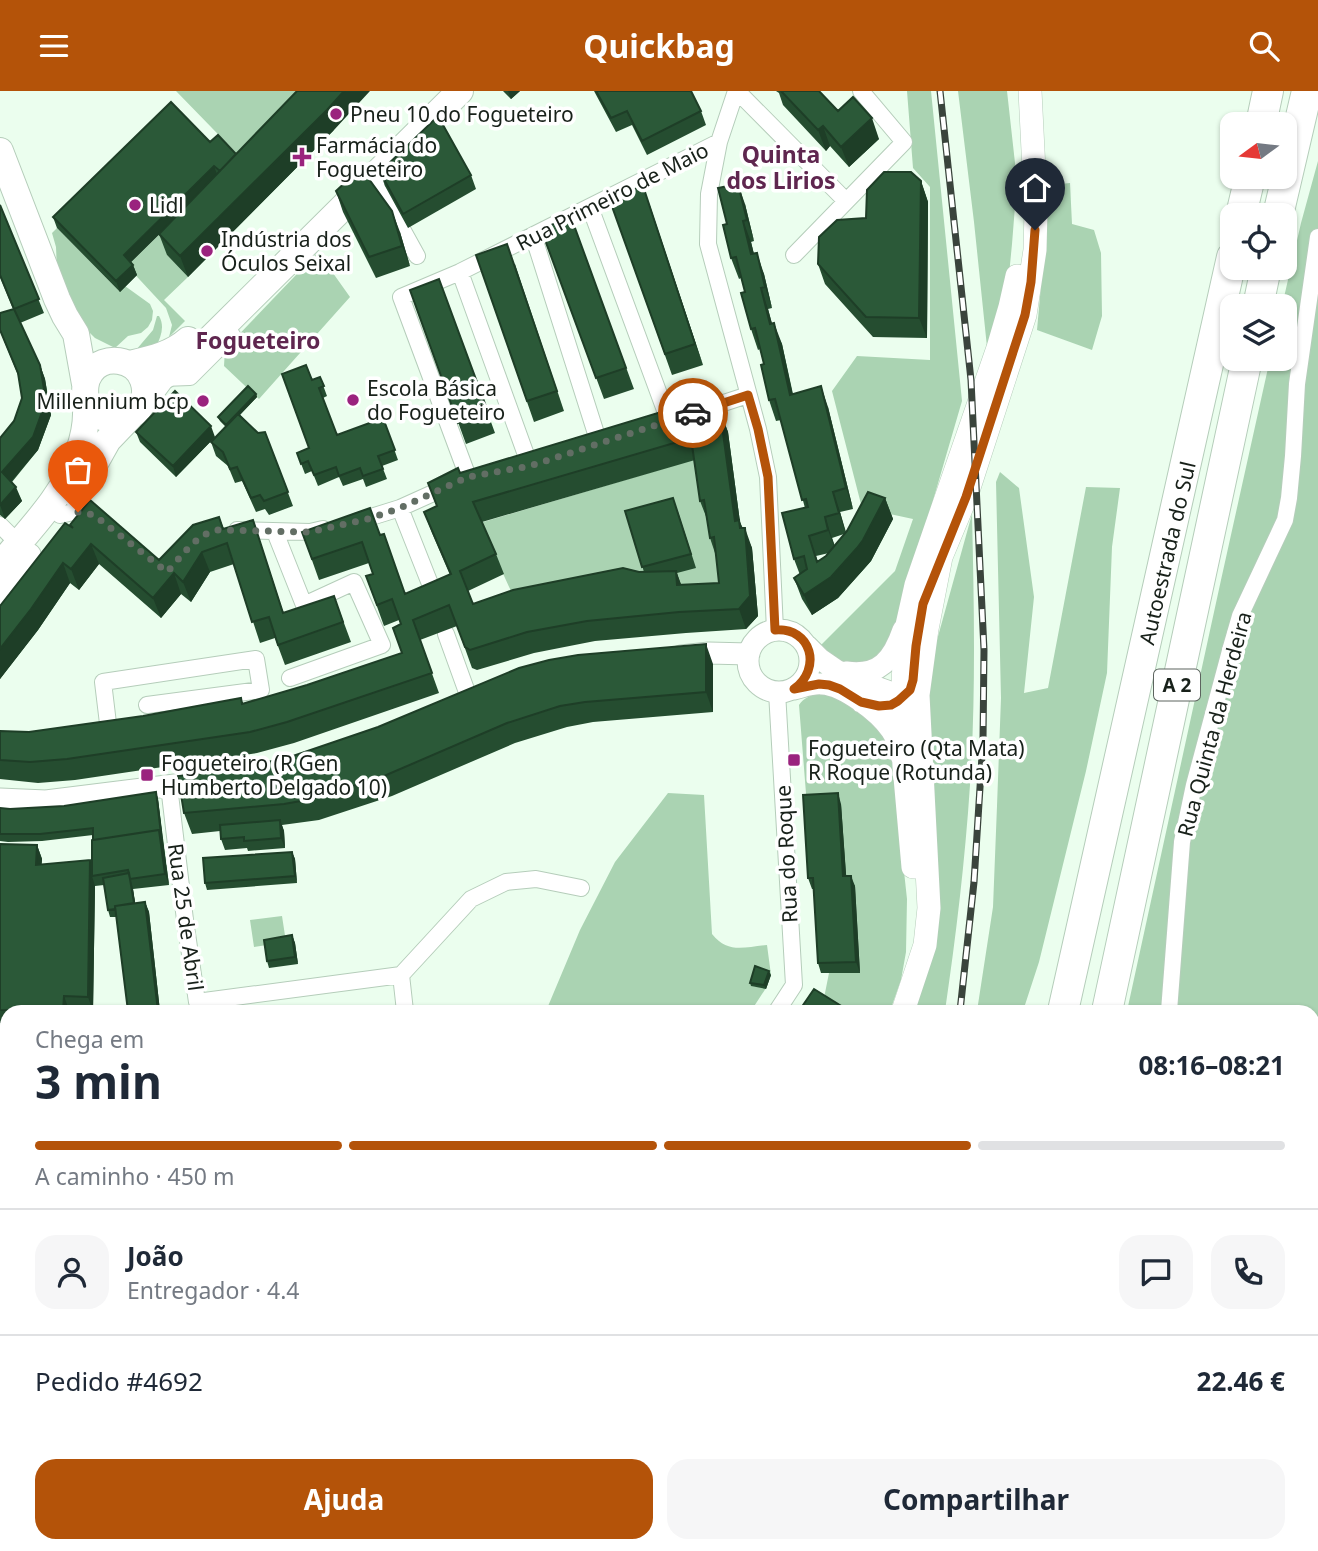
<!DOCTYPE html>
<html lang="pt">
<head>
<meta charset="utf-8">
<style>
  :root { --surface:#fff; --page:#f6f6f7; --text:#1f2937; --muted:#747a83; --line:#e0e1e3; --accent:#b45309 }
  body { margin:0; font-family:"Noto Sans",sans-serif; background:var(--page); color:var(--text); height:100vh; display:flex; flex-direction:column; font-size:26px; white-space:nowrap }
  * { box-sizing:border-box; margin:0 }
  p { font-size:23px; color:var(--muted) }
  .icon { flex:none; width:38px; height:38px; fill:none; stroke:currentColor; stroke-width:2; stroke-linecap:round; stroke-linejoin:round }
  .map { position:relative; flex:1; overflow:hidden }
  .panel { position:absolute; left:0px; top:914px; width:1320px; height:548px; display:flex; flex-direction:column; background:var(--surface); border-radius:21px 21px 0 0; box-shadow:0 2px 5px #0004 }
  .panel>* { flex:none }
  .needle { width:46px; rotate:255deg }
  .controls { position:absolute; left:1220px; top:21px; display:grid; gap:14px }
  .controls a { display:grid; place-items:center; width:77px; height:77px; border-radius:14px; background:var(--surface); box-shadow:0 2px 5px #0004; font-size:35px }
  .pin { position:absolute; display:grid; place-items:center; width:60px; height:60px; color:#fff; margin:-72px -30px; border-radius:50% 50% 50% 0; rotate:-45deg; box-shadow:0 0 7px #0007 }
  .pin .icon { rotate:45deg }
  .courier { position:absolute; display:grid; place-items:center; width:70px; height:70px; margin:-35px; border:5px solid #b45309; border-radius:50%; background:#fff; color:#222; box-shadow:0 2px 9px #0007 }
  .summary em { font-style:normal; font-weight:700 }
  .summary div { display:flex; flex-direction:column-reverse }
  .summary { display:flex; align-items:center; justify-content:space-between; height:119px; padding:0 35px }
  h1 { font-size:46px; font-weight:700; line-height:52px }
  .bar { display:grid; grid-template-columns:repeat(4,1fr); gap:10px 7px; align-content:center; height:84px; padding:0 35px }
  .bar i { height:9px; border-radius:5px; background:var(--line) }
  .bar .selected { background:var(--accent) }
  .bar p { grid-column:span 4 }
  .line { display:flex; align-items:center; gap:18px; padding:0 35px; border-top:2px solid var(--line) }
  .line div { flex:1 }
  .round { display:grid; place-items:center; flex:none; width:74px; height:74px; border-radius:21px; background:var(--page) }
  .button { display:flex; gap:14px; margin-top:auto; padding:14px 35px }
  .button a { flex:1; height:80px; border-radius:21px; background:var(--accent); color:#fff; font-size:28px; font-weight:700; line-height:80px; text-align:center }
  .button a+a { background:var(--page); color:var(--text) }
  header { display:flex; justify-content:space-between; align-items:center; height:91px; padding:0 35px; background:var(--accent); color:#fff; font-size:32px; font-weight:700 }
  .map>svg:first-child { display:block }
</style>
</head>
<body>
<header><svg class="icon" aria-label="menu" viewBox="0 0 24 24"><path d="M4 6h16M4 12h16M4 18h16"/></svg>Quickbag<svg class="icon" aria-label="search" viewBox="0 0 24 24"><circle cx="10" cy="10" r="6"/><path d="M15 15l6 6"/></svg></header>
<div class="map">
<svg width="1318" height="1460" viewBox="0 0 1318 1460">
  <rect width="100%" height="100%" fill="#ebfeee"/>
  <path fill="#aad3b2" d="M176,0H317L247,73Z
    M907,0H931L962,310L890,557L866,571L844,572L827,565L821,554L895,480L913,428L862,417L832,300L857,265L930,269V96L913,77Z
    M958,0H1007L1017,90L1012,153L1009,184L987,256L974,131Z
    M1318,70V1448H1312V920H1127L1221,489L1270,268H1284V215H1282L1301,132Z
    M218,86L167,164L188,186L164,209L185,230L169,246L172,234L166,217L127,175Z
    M1070,92L1072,133L1094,139L1101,162L1102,225L1092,259L1037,239L1050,94Z
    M57,137L119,200L125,195L150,213L153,220L152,229L148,236L141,242L128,245L115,257L95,247L86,238L57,180L56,156L52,142Z
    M318,161L350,206L259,308L224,275L225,258Z
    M157,225H159C165,235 161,246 156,256L136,259L153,239Z
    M699,367L727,513L520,520L480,432Z
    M1000,381L1019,397L1034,506L1024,602L1048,597L1086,396L1120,397L1112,456L1107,582L1086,680L1039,871L1023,920H977L993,816L997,715L1001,607L996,391Z
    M972,423C974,513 976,604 970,694C965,770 956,845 945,920H911L928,861L927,585Z
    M817,603H826L859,618L890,651L907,808L906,861L901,889L890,920H836L823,912L829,882H860L855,796H847L807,715L799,614C804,607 809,605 817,603Z
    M668,702L704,704L712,843C728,863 744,856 767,854L771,884L752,895L766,897L751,920H546L580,839L615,771Z
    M282,825L286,851L254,856L250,829Z
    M0,1335L7,1340V1454H146L153,1460H0Z
    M224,1454H277L284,1460H230Z
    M706,1454H841L840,1460H705Z
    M871,1454H911L910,1460H870Z"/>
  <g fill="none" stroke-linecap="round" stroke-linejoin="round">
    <path stroke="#7bab85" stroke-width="4.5" d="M0,1352L7,1359
      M103,1454L109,1460"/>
    <g stroke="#b5cdba" stroke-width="14">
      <path id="pedestrian" d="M589,1460L592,1454"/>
    </g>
    <g stroke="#b5cdba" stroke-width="18">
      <path id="minor" d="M737,0L846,110
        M719,51L709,103L708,153L758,338L768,386L775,539
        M370,89L386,109L417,165
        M590,116L669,330
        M533,144L599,352
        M794,164L904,51L861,0
        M460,181L530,375
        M163,287L190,286L232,244
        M690,323L748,304
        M468,386L401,206L460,181L719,51L736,0
        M400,417L436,508
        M60,424L78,420L94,424
        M355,431L400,417L451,394
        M0,434L18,452
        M237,439L310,441L323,438
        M275,441L304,514L354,491L382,554L290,587
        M446,543L468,604
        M110,649L103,591L256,568L261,599L147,614
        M169,695L185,829L197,911L401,884L471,808L506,791L536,788L581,797
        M401,884L405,920
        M777,920L794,894L777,601
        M1169,920L1182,751L1194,694L1231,556L1240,525L1285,429L1289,407L1293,365L1297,293L1318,146
        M0,961L7,962
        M0,1069L7,1070
        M0,1148L7,1149
        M0,1225L7,1221
        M0,1267L7,1263
        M0,1328L7,1334
        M207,1454L214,1460
        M304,1454L312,1460
        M699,1460L700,1454
        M1034,1460L1035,1454"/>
    </g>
    <g stroke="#b5cdba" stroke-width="23">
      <path id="tertiary" d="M748 570a31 31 0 1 1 62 0a31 31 0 1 1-62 0Z
        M807,555L820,568L836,579L862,591L898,604L904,610L908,621
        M681,565L709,562L749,563
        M846,581C880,586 893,568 903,539
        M794,598C803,596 812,592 822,593C843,594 879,621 891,639C896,646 899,656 901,665
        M861,611C882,616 893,617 909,600
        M0,708L46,710L207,690"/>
    </g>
    <g stroke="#b5cdba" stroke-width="24">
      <path id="secondary" d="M913,776L904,675L902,623L905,543L916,494L998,257L1010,216L1017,185
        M903,920L925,854L929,817L918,604L927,538L941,466L966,406L1025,224L1035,159L1036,119L1030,0"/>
    </g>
    <g stroke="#b5cdba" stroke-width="28">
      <path id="primary" d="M0,60L57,208L65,225L76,243L85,293
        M129,273C151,268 171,264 188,249
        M141,314L161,287L189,267L208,250L460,0
        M76,404L85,390L108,349L130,326
        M0,474C29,439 65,404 79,360C83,348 86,335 86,323C87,309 81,294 91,281C104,263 135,267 143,289C156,326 103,347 86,308
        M0,500L28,465"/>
    </g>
    <g stroke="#b5cdba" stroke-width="32">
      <path id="motorway" d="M1261,33L1268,0
        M1241,124L1250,86
        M1278,124L1307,0
        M1258,215L1266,177
        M1063,920L1232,166
        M1107,920L1247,268
        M944,1460L945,1454
        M990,1460L991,1454"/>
    </g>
    <use href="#pedestrian" stroke="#fff" stroke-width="12"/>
    <use href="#minor" stroke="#fff" stroke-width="16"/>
    <use href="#tertiary" stroke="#fff" stroke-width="21"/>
    <use href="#secondary" stroke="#fff" stroke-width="23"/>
    <use href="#primary" stroke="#fff" stroke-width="26"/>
    <use href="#motorway" stroke="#fff" stroke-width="30"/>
    <g stroke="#3a443c" stroke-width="7">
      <path id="rail" d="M940,0L971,289L984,559L983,649L974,791L960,920
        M860,1460L861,1454"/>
    </g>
    <use href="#rail" stroke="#fff" stroke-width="4.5" stroke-dasharray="13" stroke-linecap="butt"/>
  </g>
  <path fill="#254d30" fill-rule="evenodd" d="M503,0H520L511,8Z
    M594,0H691L701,20L706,34L647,64L632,34L616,41Z
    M776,0H819L838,20L879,48L849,76L830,55L826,60L783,14L779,2Z
    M334,39L188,186L167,164L159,143L131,171L133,174L137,184L120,201L57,137L53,126L210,51L236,63Z
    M380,81L471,84L476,98L408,137L385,95Z
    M921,90L928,111L927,247L873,246L825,193L818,173L866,127Z
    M336,100L400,141L410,175L376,187L343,121Z
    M609,107L650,115L703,274L672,284Z
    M745,113L754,150L751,151L754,163L764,183L772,217L768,218L772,233L782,253L793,303L828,316L853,418L840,421L846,441L885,407L893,428L871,470L864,478L838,507L812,524L802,508L794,487L800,484L794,468L805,417L781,329L776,330L769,309L764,273L760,258L758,259L751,238L745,201L741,187L739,188L731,167L727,133ZM844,443L835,455L832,447ZM829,462L826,465L818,471L816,465Z
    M0,114L44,222L20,232L40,274L45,288L51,324L38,359L12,391L22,410L5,428L0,424V347L14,330L22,307L18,284L0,240V222L13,218L0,186Z
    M571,126L634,298L604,308L541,138Z
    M476,164L515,173L564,320L534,331Z
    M439,188L495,342L466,353L410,199Z
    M320,286L327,305L323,307L337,344L383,327L398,369L382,375L387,388L366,396L363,388L343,395L339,386L318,395L312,380L305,383L297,362L309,357L312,289Z
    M256,303L257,306L240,324L258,342L265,341L293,415L269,424L265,418L256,421L242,390L235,392L228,375L216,365L211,351L226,336L220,330L218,326Z
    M704,308L710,323L720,320L728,341L740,431L752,457L758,525L746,538L686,542L595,550L534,562L477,579L472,577L457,535L420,549L439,602L294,652L257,662L75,689L38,692L0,688V640L29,641L143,625L241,607L243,613L307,594L402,562L401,534L399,529L384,535L366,485L373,483L369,472L319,489L302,441L380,444L405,503L450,484L432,442L424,421L437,416L428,392ZM695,369L700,410L707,428L710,447L716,465L719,492L681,494L677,482L696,477L678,421L625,420L644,481H639L473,513L468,500L504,483L496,463L482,431Z
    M136,341L215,346L176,386L140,351Z
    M219,426L224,438L260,450L283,522L334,505L351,551L285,574L275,547L260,552L234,473L210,481L191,511L181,503L161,527L99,473L79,499L70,492L38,539L0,588V515L70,435L159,469Z
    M713,573V621L593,631L567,636L515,652L392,705L319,729L282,734L284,740L285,757L248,760L247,757L225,759L221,748L220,740L192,743L184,722L236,678Z
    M156,701L158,708L169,794L133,798L135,812L145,811L149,821L160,920H128L116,826H110L108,819L104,794L95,795L93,920L69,919V920H7V933L0,932V753L37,754L42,768L41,774L92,773L93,744L42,750L8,751L0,750V717L10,718L64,715Z
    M841,713L846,785L855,795L860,882H821L818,872L814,798H812L808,787Z
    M292,761L295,768L297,792L207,799L205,792Z
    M292,844L295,852L298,873L269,877L267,870Z
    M771,884L766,898L751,895L750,892Z
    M0,978L7,979V1054L0,1053Z
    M7,1263V1310L0,1299V1268Z
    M613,1454H667L663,1460H621Z"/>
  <path fill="#1e3e27" d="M344,0H370L334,39L188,186L180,165Z
    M508,0H520L511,8Z
    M872,27L879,48L849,76L841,56Z
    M823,35L830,55L826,60L818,39Z
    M214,75L218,86L127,175L124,164Z
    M921,90L928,111L927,247L919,227Z
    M738,93L745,113L754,150L747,129Z
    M643,95L650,115L703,274L695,253Z
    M392,120L400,141L410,175L402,155Z
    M743,130L751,151L759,184L751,163Z
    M757,162L764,183L772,217L765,196Z
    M133,174L137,184L120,201L116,190Z
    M761,197L768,218L778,254L770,233Z
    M774,232L782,253L797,324L790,304Z
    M40,274L45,288L51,324L38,359L7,395L2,381Z
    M821,295L828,316L853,418L846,397Z
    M256,303L257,306L227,337L226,334Z
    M720,320L728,341L740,431L746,447L745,437L752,457L758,525L746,538L739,518L735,430Z
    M211,335L215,346L176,386L173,375Z
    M16,396L22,410L5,428L0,414Z
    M833,401L840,421L846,443L839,422Z
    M885,407L893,428L871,470L838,507L812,524L804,504L817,471L809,445L824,491Z
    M825,426L832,447L836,460L828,439Z
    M253,429L260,450L290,542L283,522Z
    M91,453L99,473L79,499L71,478Z
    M202,461L210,481L191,511L183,491Z
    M63,472L70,492L38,539L0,588V558Z
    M676,480L684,501L677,494Z
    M174,482L181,503L161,527L153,507Z
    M706,553L713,573V621L706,601Z
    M156,701L158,708L163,750L161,743Z
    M838,702L841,713L847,796L843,785Z
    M280,729L284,740L285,757L281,747Z
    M159,739L163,750L169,794L165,783Z
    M37,754L42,768L41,788L36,774Z
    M292,761L295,768L297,792L295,785Z
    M90,769L96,783L92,785L95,795L93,920L88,906Z
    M851,785L855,795L860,882L856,871Z
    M131,791L133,798L137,823L134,816Z
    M145,811L149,821L160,920H158Z
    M292,844L295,852L298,873L295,866Z
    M769,880L771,884L766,898L764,894Z
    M64,905L69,919V920H63Z
    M0,1093L5,1106L0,1143Z
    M567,1454H572L574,1460H563Z
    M647,1454H667L663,1460H646L645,1458Z"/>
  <path fill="#2b5938" stroke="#1e3e27" stroke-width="2" fill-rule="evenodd" d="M297,0H344L327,19L180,165L159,143Z
    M596,0H691L701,20L642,50L627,20L611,27Z
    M781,0H819L838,20L853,6L872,27L841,56L823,35L818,39Z
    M171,11L210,51L218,44L236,63L220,80L214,75L124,164L133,174L116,190L53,126Z
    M438,25L471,84L403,123L380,81Z
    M361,77L392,120L402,155L369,166L336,100Z
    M884,81H911L921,90L919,227L866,226L818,173L819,146L837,129L866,127L867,99Z
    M738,93L747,129L743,130L751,163L757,162L765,196L761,197L770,233L774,232L790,304L821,295L846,397L833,401L839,422L825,426L828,439L809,445L817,471L826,465L847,440L868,401L885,407L863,449L857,457L831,486L804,504L794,487L807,478L804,465L794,468L782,422L808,416L806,408L802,409L775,308L769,309L761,274L764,273L755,237L751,238L741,202L745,201L736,166L731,167L723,134L727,133L718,97Z
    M643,95L695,253L665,263L609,107Z
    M0,114L39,208L14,218L0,184Z
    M571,126L626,277L596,287L541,138Z
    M507,153L557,300L527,310L476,164Z
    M439,188L488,321L458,332L410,199Z
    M14,218L40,274L46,310L33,346L2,381L16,396L0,414V347L14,330L22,307L18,282L0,239V222Z
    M306,274L312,289L320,286L324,295L319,297L337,344L383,327L395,359L378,365L383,378L363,385L360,377L339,385L336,376L314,384L308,370L301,373L297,362L309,357L282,283Z
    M248,295L256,303L226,334L218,326Z
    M175,300L211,335L173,375L136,341Z
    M704,308L708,323L720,320L735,430L739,429L740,437H745L750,505L739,518L679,521L587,530L527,541L470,559L465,556L449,514L413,529L432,582L287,631L250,641L67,668L30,671L0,669V640L29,641L143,625L241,607L242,613L307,594L402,562L393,537L401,533L392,508L377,514L366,485L373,483L362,451L312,468L302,441L370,417L380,444L384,443L405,503L451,483L424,421L437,415L428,392L458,377L460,382ZM691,347L700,410L704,409L710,447L714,446L719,492L677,494L676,480L639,481L623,477L513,499L473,513L460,480L496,463L473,411Z
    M238,323L258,342L265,341L288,401L264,410L260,404L251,407L237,376L230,378L223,361L211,351Z
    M673,407L691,463L642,476L625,420Z
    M90,409L159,469L193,434L219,426L223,438L253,429L283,522L334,505L343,531L278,554L269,526L252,531L227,452L202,461L183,491L174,482L153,507L91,453L71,478L63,472L31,518L0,558V515L65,432L73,437L70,434Z
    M706,553V601L585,611L560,615L507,632L384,685L312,708L284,713L184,722L178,685L236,678L290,666L378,636L519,577L549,569L578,564Z
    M156,701L161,743L159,739L93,749V737L40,743H0V717L10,718L64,715Z
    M838,702L843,785H851L856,871L818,872L813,787H808L803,704Z
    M280,729L281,747L244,750V746L221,748L220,734Z
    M159,739L165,783L130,788L128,779L92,785V749Z
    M0,753L37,754L36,774L90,769L88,906L64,905L63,920L0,919Z
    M292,761L295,785L205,792L203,767Z
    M129,782L134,812L115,815V818L108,819L103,787Z
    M145,811L158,920H128L115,815Z
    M292,844L295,866L267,870L264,849Z
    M755,875L769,880L764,894L750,892Z
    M814,898L846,918L844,920H799Z
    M0,978L7,979V998L2,1034L6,1048L0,1046Z
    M7,998V1035L2,1034Z
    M7,1263V1306L0,1294V1268Z
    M181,1454H202L208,1460H176Z
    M512,1454H567L563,1460H508Z"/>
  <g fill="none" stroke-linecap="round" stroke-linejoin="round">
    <path stroke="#626e64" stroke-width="7" stroke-dasharray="0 12.6" d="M78,421L94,424L167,481C182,465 194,446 215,439L310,441L368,428L400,417L468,386L530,375L693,322"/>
    <path stroke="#b45309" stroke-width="9" d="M693,322L748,304L758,338L768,386L775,539C812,536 822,578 794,598L819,593L829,594L840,598L861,611L879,615L891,614L898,610L910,599L913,589L916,555L923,513L966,406L1025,224L1031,191L1035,139"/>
  </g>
  <g fill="#9a237e" stroke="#fff" stroke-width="2.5">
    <circle cx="336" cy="23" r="7"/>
    <path d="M298.5 55.5h7v7h7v7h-7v7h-7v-7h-7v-7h7z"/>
    <circle cx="135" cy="114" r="7"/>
    <circle cx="207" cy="160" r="7"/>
    <circle cx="353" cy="309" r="7"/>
    <circle cx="203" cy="310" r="7"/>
    <rect x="787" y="662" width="14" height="14" rx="3.5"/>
    <rect x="140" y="677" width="14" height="14" rx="3.5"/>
  </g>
  <g text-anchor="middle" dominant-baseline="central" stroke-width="7" stroke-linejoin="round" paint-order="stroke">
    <rect fill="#fff" stroke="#5d645f" stroke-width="2" x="1154" y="578.5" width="46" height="31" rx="5"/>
    <g font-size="19" font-weight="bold" fill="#18211a">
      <text x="1177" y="594">A 2</text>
    </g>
    <g font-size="21" fill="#18211a" stroke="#fff" text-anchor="start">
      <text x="350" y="23">Pneu 10 do Fogueteiro</text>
      <text x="316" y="54">Farmácia do<tspan x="316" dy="24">Fogueteiro</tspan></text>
      <text x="149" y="114">Lidl</text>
      <text x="221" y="148">Indústria dos<tspan x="221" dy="24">Óculos Seixal</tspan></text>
      <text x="367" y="297">Escola Básica<tspan x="367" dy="24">do Fogueteiro</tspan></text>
      <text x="189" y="310" text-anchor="end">Millennium bcp</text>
      <text x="808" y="657">Fogueteiro (Qta Mata)<tspan x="808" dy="24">R Roque (Rotunda)</tspan></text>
      <text x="161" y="672">Fogueteiro (R Gen<tspan x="161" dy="24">Humberto Delgado 10)</tspan></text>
    </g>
    <g font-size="21" fill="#18211a" stroke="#fff">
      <text transform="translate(612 105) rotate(-27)">Rua Primeiro de Maio</text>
      <text transform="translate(1167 462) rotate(-77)">Autoestrada do Sul</text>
      <text transform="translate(1214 633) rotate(-75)">Rua Quinta da Herdeira</text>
      <text transform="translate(786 763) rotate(-93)">Rua do Roque</text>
      <text transform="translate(186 826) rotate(82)">Rua 25 de Abril</text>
    </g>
    <g font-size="23" font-weight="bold" fill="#5f264f" stroke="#fff">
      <text x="781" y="63">Quinta<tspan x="781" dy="26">dos Lirios</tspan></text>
      <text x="258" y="249">Fogueteiro</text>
    </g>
  </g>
</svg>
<div class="controls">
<a><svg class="needle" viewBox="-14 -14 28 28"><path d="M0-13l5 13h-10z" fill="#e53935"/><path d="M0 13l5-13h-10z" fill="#747a83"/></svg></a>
<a><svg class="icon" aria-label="locate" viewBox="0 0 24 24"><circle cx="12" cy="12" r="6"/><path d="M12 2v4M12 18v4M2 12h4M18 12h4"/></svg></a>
<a><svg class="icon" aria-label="layers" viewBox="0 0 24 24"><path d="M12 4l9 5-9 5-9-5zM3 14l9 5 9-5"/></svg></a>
</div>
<div class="pin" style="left:78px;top:421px;background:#ea580c"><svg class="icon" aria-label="bag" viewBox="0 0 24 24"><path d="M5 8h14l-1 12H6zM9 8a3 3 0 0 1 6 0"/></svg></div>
<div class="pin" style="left:1035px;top:139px;background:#1f2937"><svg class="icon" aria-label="home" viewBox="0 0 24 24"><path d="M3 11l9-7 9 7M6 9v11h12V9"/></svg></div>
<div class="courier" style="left:693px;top:322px"><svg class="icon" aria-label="car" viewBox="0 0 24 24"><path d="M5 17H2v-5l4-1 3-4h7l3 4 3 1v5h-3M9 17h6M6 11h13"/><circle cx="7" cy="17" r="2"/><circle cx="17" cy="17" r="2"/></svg></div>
<section class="panel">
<div class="summary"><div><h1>3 min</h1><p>Chega em</p></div><em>08:16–08:21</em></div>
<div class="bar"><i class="selected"></i><i class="selected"></i><i class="selected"></i><i></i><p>A caminho · 450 m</p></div>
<div class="line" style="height:126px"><a class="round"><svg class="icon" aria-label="person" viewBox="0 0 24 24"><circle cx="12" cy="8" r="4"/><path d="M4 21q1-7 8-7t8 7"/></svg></a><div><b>João</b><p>Entregador · 4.4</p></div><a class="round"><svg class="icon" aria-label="chat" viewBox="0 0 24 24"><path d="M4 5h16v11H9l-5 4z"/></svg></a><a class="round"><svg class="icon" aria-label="phone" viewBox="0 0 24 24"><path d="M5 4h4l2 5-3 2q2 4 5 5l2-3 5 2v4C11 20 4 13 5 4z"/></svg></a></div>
<div class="line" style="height:91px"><div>Pedido #4692</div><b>22.46 €</b></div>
<div class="button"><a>Ajuda</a><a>Compartilhar</a></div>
</section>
</div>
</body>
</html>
